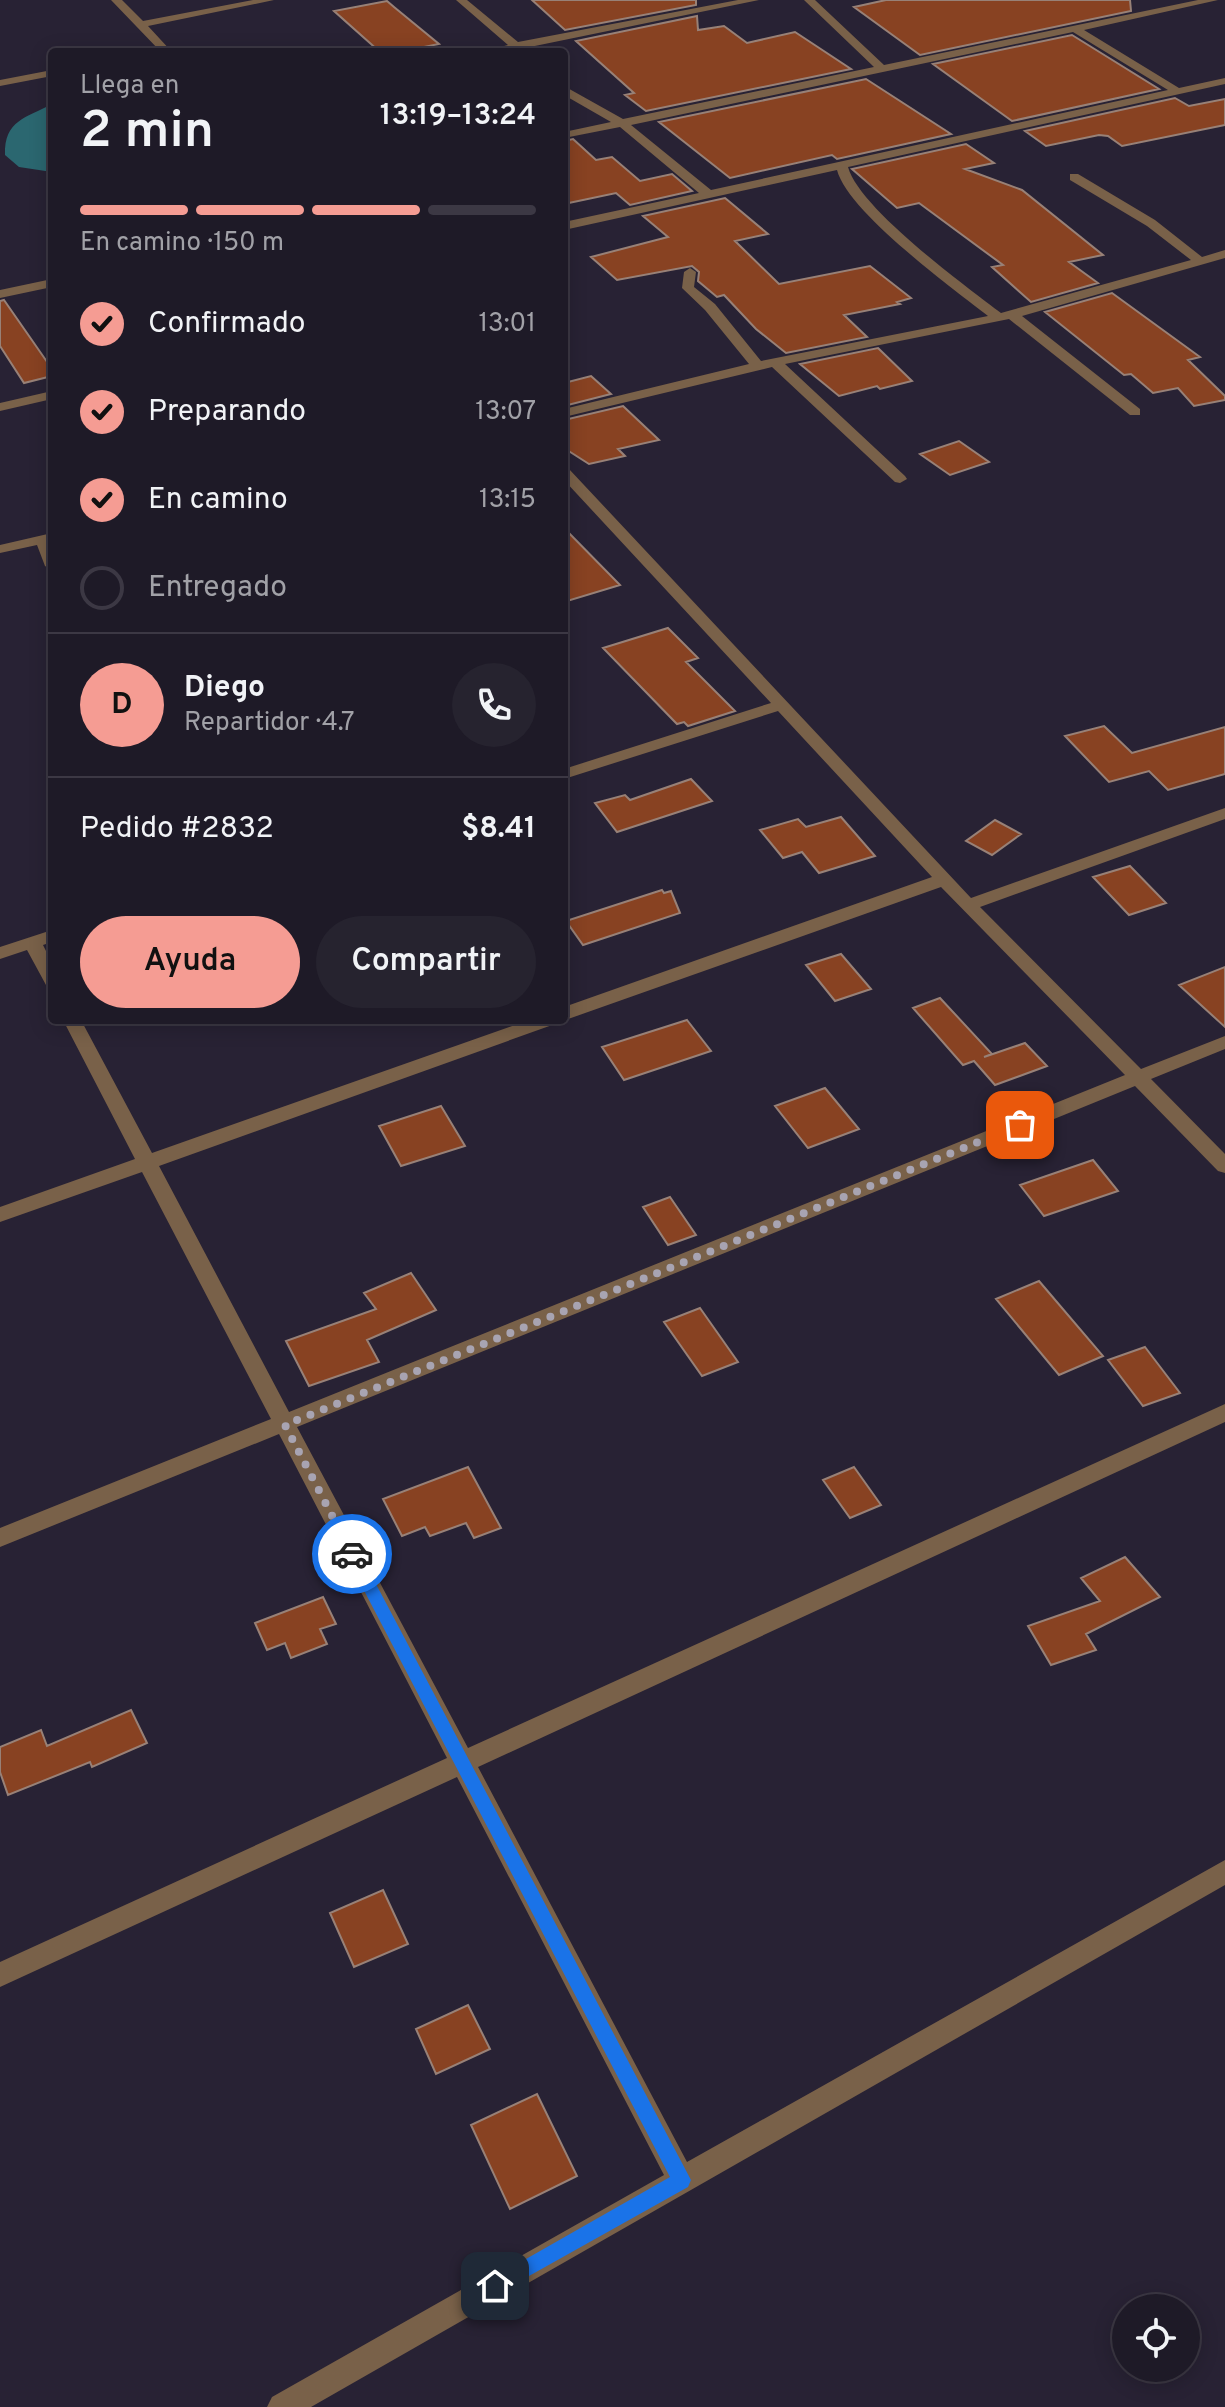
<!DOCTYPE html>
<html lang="es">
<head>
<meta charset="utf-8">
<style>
  :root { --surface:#1e1a27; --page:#26232f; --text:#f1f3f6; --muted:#a1a1a7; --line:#3c3844; --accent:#f59c93 }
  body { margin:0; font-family:Overpass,sans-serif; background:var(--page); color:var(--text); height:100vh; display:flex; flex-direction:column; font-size:30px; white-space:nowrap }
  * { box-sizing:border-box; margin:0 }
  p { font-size:26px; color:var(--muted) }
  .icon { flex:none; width:44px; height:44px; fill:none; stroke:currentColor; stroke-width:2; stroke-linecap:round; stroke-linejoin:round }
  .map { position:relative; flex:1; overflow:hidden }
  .sheet { position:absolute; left:48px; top:48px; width:520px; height:976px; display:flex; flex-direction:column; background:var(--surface); border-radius:8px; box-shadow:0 4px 20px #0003,0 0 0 2px var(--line) }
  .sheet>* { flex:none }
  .controls { position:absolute; left:1112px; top:2294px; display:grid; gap:16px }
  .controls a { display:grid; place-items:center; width:88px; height:88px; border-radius:50%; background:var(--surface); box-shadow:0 4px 20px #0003,0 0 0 2px var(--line); font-size:40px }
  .pin { position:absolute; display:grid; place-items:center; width:68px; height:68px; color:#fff; margin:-34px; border-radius:16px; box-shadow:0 4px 12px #0006 }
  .courier { position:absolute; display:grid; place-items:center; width:80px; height:80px; margin:-40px; border:6px solid #1a73e8; border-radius:50%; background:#fff; color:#222; box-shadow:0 2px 10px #0007 }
  .headline em { font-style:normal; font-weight:600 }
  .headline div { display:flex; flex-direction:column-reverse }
  .headline { display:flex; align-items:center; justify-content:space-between; height:136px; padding:0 32px }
  h1 { font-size:52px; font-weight:600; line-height:60px }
  .bar { display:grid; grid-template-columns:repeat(4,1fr); gap:12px 8px; align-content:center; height:96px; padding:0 32px }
  .bar i { height:10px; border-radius:6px; background:var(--line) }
  .bar .current { background:var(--accent) }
  .bar p { grid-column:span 4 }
  .line { display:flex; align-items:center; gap:20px; padding:0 32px; border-top:2px solid var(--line) }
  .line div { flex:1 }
  .round { display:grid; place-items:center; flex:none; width:84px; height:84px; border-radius:42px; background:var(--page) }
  ol { padding:0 32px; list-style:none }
  li { display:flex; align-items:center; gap:24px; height:88px }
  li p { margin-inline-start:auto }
  li .icon { padding:8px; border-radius:50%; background:var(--accent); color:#111; stroke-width:4 }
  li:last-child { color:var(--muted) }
  li i { width:44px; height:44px; border:4px solid var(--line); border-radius:50% }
  .cta { display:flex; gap:16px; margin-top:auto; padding:16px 32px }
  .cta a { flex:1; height:92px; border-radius:48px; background:var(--accent); color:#111; font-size:32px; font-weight:600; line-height:92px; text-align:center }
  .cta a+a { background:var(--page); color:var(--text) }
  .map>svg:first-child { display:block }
</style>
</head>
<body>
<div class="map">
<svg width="1225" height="2407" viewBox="0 0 1225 2407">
  <rect width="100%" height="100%" fill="#282234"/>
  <path fill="#2b6770" d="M52,104V172L19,167L5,155C4,120 26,118 52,104Z"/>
  <path fill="#884222" stroke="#988177" stroke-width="2" d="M532,0H696V5L565,30Z
    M886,0H1130L1131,11L920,55L854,7Z
    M387,1L394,7L439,44L399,52H380L334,11Z
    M697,16L698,30L724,26L747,43L795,32L851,69L646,111L625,95L634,93L576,41Z
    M1072,35L1159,89L1012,121L933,64Z
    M866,79L951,134L837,159L832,155L730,178L659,122Z
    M1175,98L1189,106L1225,99V125L1122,146L1108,136L1099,135L1046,146L1025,131Z
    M573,139L596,160L612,157L640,181L672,174L692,191L630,205L616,193L564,204V141Z
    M966,144L994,163L965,169L1022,190L1103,255L1069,262L1098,283L1031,302L992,267L1003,265L919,203L897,208L852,169Z
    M725,198L768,234L735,241L779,284L870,266L911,298L897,302L900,304L844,315L867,337L786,353L756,329L724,295L717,297L698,281L699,272L692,266L617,280L591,257L668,237L643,216Z
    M1112,293L1200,357L1188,360L1225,396V400L1194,406L1178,388L1153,393L1131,374L1124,375L1045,312Z
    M4,300L52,369V376L24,383L0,346V301Z
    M878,348L912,381L880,389L877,386L839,396L800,364Z
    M591,376L611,394L564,406V383Z
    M623,406L659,440L618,449L625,456L589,464L564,448V420Z
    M959,441L989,462L950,475L920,454Z
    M564,528L620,585L564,602Z
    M668,628L698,658L686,662L735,711L688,726L684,722L677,724L603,648Z
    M1104,726L1132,753L1225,727V774L1168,790L1149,771L1109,782L1065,736Z
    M691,779L712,801L617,832L595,803L625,795L630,800Z
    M841,817L875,856L819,873L802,852L783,858L760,830L798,819L806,827Z
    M995,820L1021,834L992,855L966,841Z
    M1130,866L1166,903L1129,915L1093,877Z
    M662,890L664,893L671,891L680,913L583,945L566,921Z
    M841,954L871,989L835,1001L806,965Z
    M1225,967V1027L1179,985Z
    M940,998L992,1054L984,1057L1025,1043L1047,1066L995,1085L974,1061L963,1065L913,1008Z
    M687,1020L711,1051L624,1080L602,1047Z
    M825,1088L859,1129L808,1148L775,1106Z
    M441,1106L465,1146L401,1166L379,1126Z
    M1093,1160L1118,1191L1044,1216L1020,1185Z
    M670,1197L696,1235L668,1245L643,1207Z
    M411,1273L436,1310L367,1340L379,1362L309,1386L286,1341L376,1309L364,1293Z
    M1039,1281L1103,1356L1059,1375L996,1299Z
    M700,1308L738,1362L702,1376L664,1322Z
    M1145,1347L1180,1393L1143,1406L1108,1360Z
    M468,1467L501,1528L474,1538L466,1523L430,1536L425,1527L402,1536L383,1499Z
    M854,1467L881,1505L850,1518L823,1480Z
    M1125,1557L1160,1597L1086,1634L1096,1650L1051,1665L1028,1626L1100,1601L1081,1578Z
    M323,1597L336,1624L320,1629L327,1644L291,1658L285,1643L267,1650L255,1623Z
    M131,1710L147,1743L92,1767L90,1762L8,1795L0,1772V1747L41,1730L47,1746Z
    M383,1890L408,1944L354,1967L330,1913Z
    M468,2005L490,2049L436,2074L416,2029Z
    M537,2094L577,2176L510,2209L471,2125Z"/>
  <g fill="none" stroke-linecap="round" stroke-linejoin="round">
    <path fill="#796149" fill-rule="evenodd" d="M111,0H122L143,21L253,0H274L148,26L172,52H161Z
      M456,0H467L518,42L738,0H759L525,48L527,52H481L508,45Z
      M804,0H815L884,65L1198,0H1218L1084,30L1179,88L1225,78V84L848,167C859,208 964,285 1001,313L1191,260L1147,226L1070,180V174H1078L1155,220L1202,257L1225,250V258L1022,316L1140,409V415H1130L1009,319L785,364L905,476L907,479L900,483L895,482L772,367L564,417V409L749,364L705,310L682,288L684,272L690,268L696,272L694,287L715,304L761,361L988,316C951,287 848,212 837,170L564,230V222L699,193L620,127L564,138V132L611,122L564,95V86L623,119L874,67ZM1073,32L1168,90L711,190L631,125Z
      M52,70V76L0,86V80Z
      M52,279V287L0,298V290Z
      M52,391V399L0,411V403Z
      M564,468L569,469L971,898L1225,808V819L980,907L1141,1069L1225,1036V1049L1151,1079L1225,1154V1173L1218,1171L1135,1086L297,1427L468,1748L1225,1404V1422L478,1767L687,2162L1225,1860V1885L311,2407H267L272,2397L664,2175L457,1777L0,1987V1962L447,1758L279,1434L0,1547V1528L271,1419L142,1172L0,1222V1207L135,1159L63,1020H81L152,1153L529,1020H557L555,1024L159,1166L289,1412L1125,1075L941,887L571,1018L564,1020H563L564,1007L932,877L778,711L564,779V769L771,703L564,480Z
      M52,533V570L45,566L37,545L0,553V545Z
      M52,930V942L43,945L52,963V987L46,985L27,950L0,959V947Z"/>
  </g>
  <path fill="#1a73e8" d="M352,1548L358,1550L691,2180L688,2187L495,2295L489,2293L486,2286L489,2280L670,2177L345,1554Z"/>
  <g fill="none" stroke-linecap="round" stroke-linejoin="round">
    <path stroke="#a8a4b2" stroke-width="8" stroke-dasharray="0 14.4" d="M352,1554L285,1425L1020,1125"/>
  </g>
</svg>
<div class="controls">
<a><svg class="icon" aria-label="locate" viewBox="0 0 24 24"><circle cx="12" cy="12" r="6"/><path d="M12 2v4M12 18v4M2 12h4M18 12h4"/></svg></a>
</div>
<div class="pin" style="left:1020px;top:1125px;background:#ea580c"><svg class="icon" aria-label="bag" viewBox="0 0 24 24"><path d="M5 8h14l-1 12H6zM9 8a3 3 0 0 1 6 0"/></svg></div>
<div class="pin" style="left:495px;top:2286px;background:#1f2937"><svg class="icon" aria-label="home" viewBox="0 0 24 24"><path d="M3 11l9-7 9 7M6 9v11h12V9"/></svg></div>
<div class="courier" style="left:352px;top:1554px"><svg class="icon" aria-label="car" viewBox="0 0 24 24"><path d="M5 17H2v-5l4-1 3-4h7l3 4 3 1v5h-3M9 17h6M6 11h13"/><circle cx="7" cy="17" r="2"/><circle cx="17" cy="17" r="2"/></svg></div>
<section class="sheet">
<div class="headline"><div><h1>2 min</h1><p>Llega en</p></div><em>13:19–13:24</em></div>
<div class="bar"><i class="current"></i><i class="current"></i><i class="current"></i><i></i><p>En camino · 150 m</p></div>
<ol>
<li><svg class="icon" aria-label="check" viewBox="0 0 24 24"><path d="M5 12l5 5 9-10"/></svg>Confirmado<p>13:01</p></li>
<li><svg class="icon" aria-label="check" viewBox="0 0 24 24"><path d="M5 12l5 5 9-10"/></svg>Preparando<p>13:07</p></li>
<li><svg class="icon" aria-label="check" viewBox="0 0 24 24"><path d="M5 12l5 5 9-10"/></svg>En camino<p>13:15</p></li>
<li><i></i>Entregado</li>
</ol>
<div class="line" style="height:144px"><b class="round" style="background:var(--accent);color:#111">D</b><div><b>Diego</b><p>Repartidor · 4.7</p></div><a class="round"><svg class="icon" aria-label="phone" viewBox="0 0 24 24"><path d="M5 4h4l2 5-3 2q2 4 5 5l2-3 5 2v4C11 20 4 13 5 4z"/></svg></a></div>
<div class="line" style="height:104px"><div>Pedido #2832</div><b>$8.41</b></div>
<div class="cta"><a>Ayuda</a><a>Compartir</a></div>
</section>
</div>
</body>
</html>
